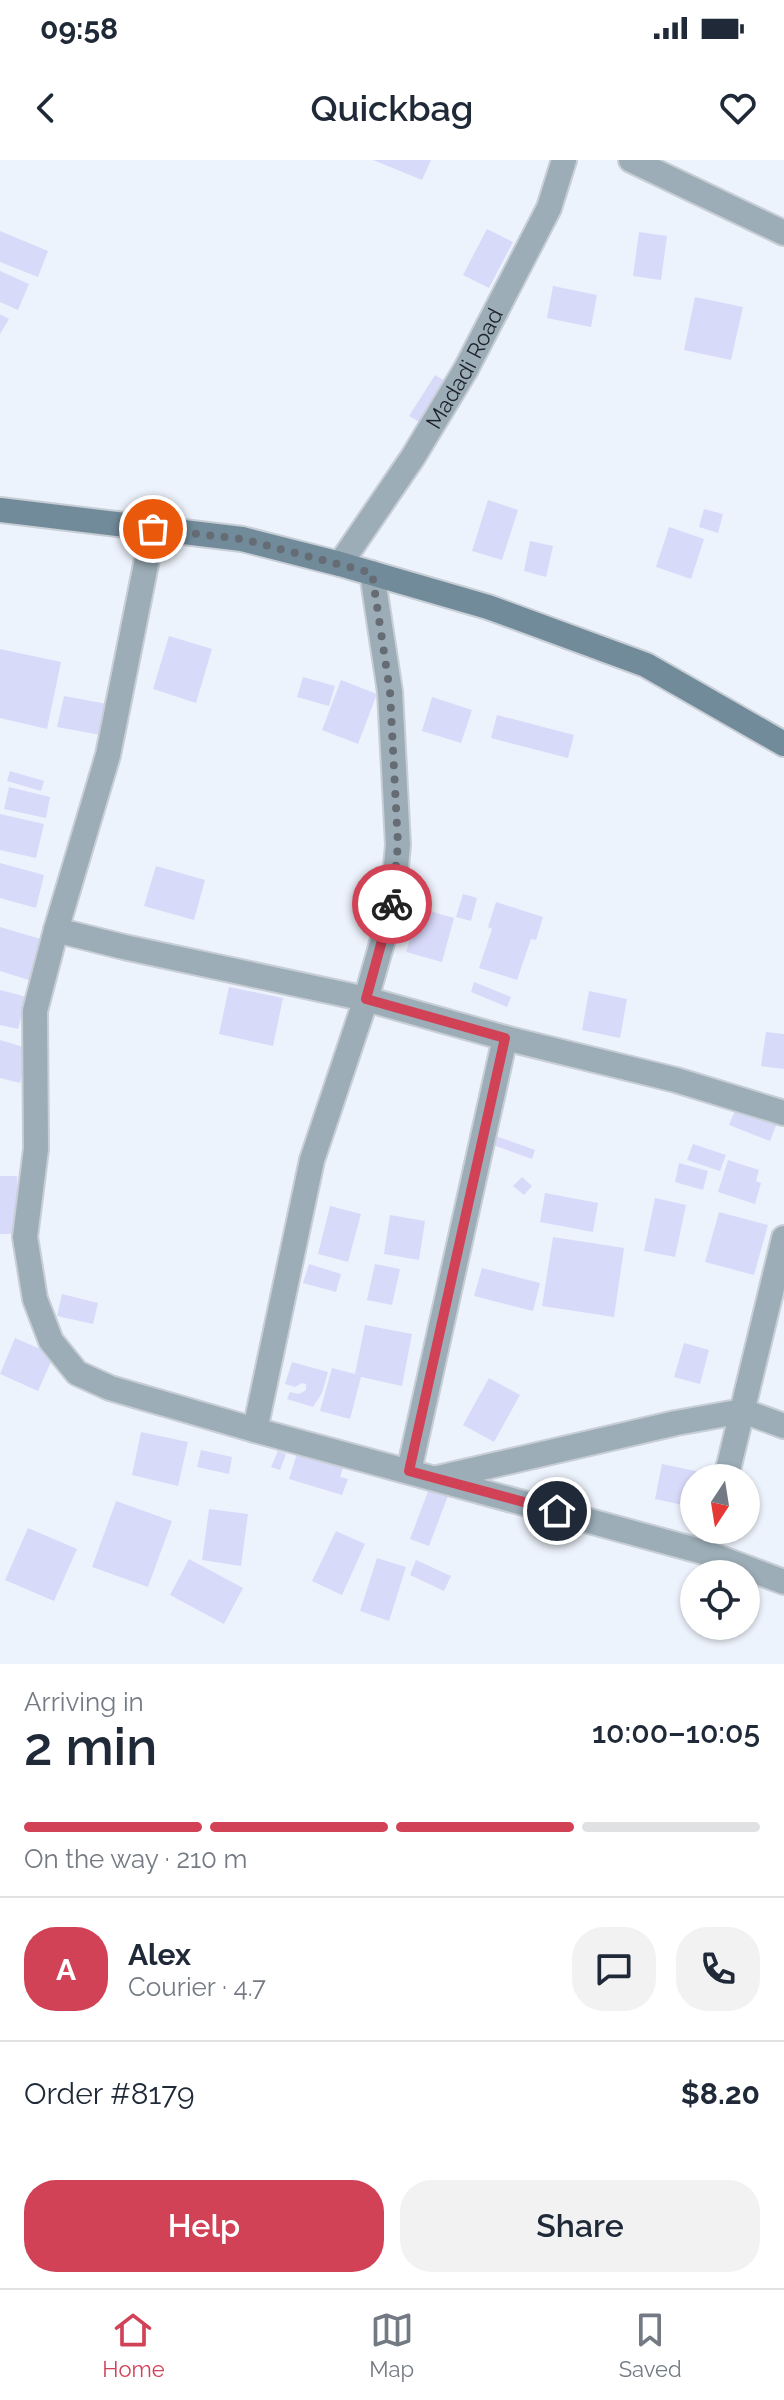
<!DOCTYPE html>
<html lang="en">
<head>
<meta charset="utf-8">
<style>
  :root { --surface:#fff; --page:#f2f2f3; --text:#1f2937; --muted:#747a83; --line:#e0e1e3; --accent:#d24257 }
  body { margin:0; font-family:Raleway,sans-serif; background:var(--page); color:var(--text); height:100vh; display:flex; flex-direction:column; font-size:30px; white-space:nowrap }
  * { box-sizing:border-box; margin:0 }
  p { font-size:26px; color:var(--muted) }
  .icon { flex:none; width:44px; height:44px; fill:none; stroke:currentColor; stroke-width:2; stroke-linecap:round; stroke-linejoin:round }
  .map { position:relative; height:1504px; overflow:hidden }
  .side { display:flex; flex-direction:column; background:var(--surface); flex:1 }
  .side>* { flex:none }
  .needle { width:52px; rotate:192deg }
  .buttons { position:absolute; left:680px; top:1304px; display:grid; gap:16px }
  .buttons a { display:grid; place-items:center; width:80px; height:80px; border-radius:50%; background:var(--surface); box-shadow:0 2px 6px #0004; font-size:40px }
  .pin { position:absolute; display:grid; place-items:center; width:68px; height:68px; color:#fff; margin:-34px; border:4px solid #fff; border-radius:50%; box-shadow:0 2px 8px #0007 }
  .courier { position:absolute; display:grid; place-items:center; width:80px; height:80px; margin:-40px; border:6px solid #d24257; border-radius:50%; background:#fff; color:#222; box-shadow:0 2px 10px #0007 }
  .head em { font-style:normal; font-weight:600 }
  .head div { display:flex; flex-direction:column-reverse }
  .head { display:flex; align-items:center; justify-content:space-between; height:136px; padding:0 24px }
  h1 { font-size:52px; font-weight:600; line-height:60px }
  .bar { display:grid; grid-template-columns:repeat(4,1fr); gap:12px 8px; align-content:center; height:96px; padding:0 24px }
  .bar i { height:10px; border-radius:6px; background:var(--line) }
  .bar .active { background:var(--accent) }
  .bar p { grid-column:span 4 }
  .line { display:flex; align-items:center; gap:20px; padding:0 24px; border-top:2px solid var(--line) }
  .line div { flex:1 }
  .round { display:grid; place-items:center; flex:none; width:84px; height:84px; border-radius:32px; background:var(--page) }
  .cta { display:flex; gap:16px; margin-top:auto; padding:16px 24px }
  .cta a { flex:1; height:92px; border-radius:32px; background:var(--accent); color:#fff; font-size:32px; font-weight:600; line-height:92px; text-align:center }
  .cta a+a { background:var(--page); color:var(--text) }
  .status { display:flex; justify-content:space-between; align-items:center; height:56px; padding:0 40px; background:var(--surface); direction:ltr }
  .status svg { height:22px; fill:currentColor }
  header { display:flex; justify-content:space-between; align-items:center; height:104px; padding:0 24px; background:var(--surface); font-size:36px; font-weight:600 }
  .menu { display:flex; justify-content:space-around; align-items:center; height:112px; border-top:2px solid var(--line); background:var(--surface); font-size:22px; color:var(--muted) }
  .menu a { display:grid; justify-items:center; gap:4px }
  .menu .active { color:var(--accent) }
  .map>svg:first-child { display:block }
</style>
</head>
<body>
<div class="status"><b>09:58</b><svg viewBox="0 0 49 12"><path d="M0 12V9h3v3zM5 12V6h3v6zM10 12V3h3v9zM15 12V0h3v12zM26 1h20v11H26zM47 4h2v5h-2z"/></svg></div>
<header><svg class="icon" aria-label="back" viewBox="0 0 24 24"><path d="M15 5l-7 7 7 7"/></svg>Quickbag<svg class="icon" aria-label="heart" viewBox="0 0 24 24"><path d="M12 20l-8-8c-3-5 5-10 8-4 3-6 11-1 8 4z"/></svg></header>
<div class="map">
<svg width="784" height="1504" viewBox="0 0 784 1504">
  <rect width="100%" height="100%" fill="#edf3fc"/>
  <path fill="#d8dafa" d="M373,0H431L422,20Z
    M487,69L513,82L489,128L463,115Z
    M0,71L48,91L38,117L0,102Z
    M639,72L667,76L661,120L633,116Z
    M0,111L29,124L18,150L0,142Z
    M553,126L597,135L591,167L547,158Z
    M695,137L743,147L731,200L684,190Z
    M0,154L9,159L0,174Z
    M435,215L447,222L421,263L409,256Z
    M488,340L518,350L502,400L472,391Z
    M704,349L723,354L718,373L699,367Z
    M669,367L704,379L691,419L656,407Z
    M530,381L553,386L546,417L524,411Z
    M169,476L212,489L196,543L153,529Z
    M0,489L61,502L47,569L0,558Z
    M303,517L335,526L329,546L297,537Z
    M341,520L377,534L358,584L322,570Z
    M64,536L107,544L101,575L57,567Z
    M432,537L472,550L461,583L422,571Z
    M497,555L574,575L568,598L491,578Z
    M10,611L44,621L41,631L7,621Z
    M9,627L50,637L46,658L4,649Z
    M0,654L44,664L36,698L0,690Z
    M0,703L44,715L36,748L0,738Z
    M156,706L205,720L194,760L144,746Z
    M463,734L477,738L471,761L456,757Z
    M496,742L543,757L536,780L531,779L517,820L479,808L492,769L488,767Z
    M419,748L454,758L442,802L406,792Z
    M0,767L44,780L32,821L0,811Z
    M474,822L511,837L507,847L471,832Z
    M229,827L283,838L273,886L219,874Z
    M0,830L27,837L18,869L0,865Z
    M589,831L627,839L620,878L582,870Z
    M766,872L784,874V909L761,906Z
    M0,880L30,889L20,923L0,918Z
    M736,948L777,963L770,981L729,965Z
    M496,976L535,990L532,999L493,985Z
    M693,984L726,995L720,1011L687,1000Z
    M728,1000L759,1010L756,1021L761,1023L755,1044L718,1032Z
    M679,1003L708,1011L703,1030L675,1022Z
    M0,1016H17L19,1074H0Z
    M522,1017L532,1026L524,1035L513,1026Z
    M545,1033L598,1043L593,1072L540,1062Z
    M655,1038L686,1045L675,1097L644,1091Z
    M330,1046L361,1054L348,1102L318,1094Z
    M719,1052L768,1065L754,1115L705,1102Z
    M390,1055L425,1061L419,1100L384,1094Z
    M553,1077L624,1088L614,1157L542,1146Z
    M309,1104L341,1114L336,1132L303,1123Z
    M375,1104L400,1109L392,1145L367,1140Z
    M482,1108L540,1123L533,1151L474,1136Z
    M62,1134L98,1143L93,1164L57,1156Z
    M365,1165L412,1174L402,1226L361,1217L350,1259L320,1251L332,1208L355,1214Z
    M15,1178L54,1195L38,1231L0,1214Z
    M684,1183L709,1190L700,1224L674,1217Z
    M292,1202L328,1212L322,1233L313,1247L287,1239L290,1232L299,1234L306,1230V1224L302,1223L295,1227L285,1224Z
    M489,1218L520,1235L494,1282L463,1265Z
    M141,1272L188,1282L178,1326L132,1315Z
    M299,1287L345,1301L340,1317L348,1319L342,1335L289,1319Z
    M201,1290L232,1297L229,1314L197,1307Z
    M278,1291L286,1294L280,1310L271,1307Z
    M662,1304L700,1312L698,1318H694L692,1347L655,1339Z
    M430,1326L449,1333L429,1386L410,1379Z
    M116,1341L172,1361L148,1427L92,1407Z
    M209,1349L248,1354L241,1406L202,1400Z
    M28,1368L77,1389L54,1441L5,1420Z
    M336,1371L365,1384L342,1435L312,1421Z
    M377,1398L406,1407L389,1461L360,1451Z
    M189,1399L243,1428L224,1464L170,1435Z
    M416,1400L451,1416L444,1431L410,1415Z"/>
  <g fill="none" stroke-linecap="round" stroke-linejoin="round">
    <g stroke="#c8ced6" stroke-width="28">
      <g id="minor">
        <path d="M631,0L784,73"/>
        <path d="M153,369L108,595L56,770L35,851L36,989L25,1077L35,1139L51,1181L77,1213L110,1228L255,1270L707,1393L784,1422"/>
        <path id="s1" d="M340,404L413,297L466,209L549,48L564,0"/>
        <path d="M56,770L124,787L366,839L505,878L676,920L784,953"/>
        <path d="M255,1270L312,1000L366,839L392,748L398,685L390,532L372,413"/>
        <path d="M409,1311L505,878"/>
        <path d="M438,1318L676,1263L743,1251L784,1266"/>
        <path d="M726,1318L784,1078"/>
      </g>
    </g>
    <g stroke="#c8ced6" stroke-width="28">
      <path id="secondary" d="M0,350L242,379L340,404L488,447L646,505L784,584"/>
    </g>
    <use href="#minor" stroke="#9cadb7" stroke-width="24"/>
    <use href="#secondary" stroke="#728b9a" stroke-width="24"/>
  </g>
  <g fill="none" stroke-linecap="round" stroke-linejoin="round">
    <path stroke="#666c74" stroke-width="8" stroke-dasharray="0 14.4" d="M153,369L242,379L372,413L390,532L398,685L392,744"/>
    <path stroke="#d24257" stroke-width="10" d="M392,744L366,839L505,878L409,1311L557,1351"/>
  </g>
  <g text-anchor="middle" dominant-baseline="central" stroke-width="8" stroke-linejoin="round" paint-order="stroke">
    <g font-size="22" fill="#1e232b" stroke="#fff">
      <text stroke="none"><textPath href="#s1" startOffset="232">Madadi Road</textPath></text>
    </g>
  </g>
</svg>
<div class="buttons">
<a><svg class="needle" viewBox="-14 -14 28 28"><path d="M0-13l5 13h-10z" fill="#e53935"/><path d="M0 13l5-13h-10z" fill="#747a83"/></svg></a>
<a><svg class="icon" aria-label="locate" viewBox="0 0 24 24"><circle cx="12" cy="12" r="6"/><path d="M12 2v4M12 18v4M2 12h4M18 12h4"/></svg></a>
</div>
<div class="pin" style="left:153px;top:369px;background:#ea580c"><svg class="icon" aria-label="bag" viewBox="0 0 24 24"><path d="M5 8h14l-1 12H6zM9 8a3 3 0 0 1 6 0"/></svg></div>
<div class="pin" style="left:557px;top:1351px;background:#1f2937"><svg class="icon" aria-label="home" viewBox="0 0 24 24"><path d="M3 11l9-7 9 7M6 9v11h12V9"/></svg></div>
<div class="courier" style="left:392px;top:744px"><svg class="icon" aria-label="bike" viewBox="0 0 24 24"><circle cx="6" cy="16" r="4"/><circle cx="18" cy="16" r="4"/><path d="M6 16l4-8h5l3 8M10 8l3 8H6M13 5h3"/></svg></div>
</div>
<section class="side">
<div class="head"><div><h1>2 min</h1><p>Arriving in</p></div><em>10:00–10:05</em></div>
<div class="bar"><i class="active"></i><i class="active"></i><i class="active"></i><i></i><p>On the way · 210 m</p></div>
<div class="line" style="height:144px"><b class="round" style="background:var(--accent);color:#fff">A</b><div><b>Alex</b><p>Courier · 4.7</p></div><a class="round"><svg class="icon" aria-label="chat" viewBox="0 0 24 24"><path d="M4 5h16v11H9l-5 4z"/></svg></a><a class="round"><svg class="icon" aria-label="phone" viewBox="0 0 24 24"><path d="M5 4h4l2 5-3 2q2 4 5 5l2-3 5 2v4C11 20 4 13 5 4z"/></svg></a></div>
<div class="line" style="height:104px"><div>Order #8179</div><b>$8.20</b></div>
<div class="cta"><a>Help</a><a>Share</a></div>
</section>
<nav class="menu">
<a class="active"><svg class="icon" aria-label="home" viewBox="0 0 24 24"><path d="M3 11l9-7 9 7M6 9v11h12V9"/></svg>Home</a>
<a><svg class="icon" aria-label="map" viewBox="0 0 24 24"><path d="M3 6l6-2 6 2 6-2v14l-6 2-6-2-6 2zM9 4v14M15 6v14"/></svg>Map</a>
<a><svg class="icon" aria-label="saved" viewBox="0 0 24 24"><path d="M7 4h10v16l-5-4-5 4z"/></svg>Saved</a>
</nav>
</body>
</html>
